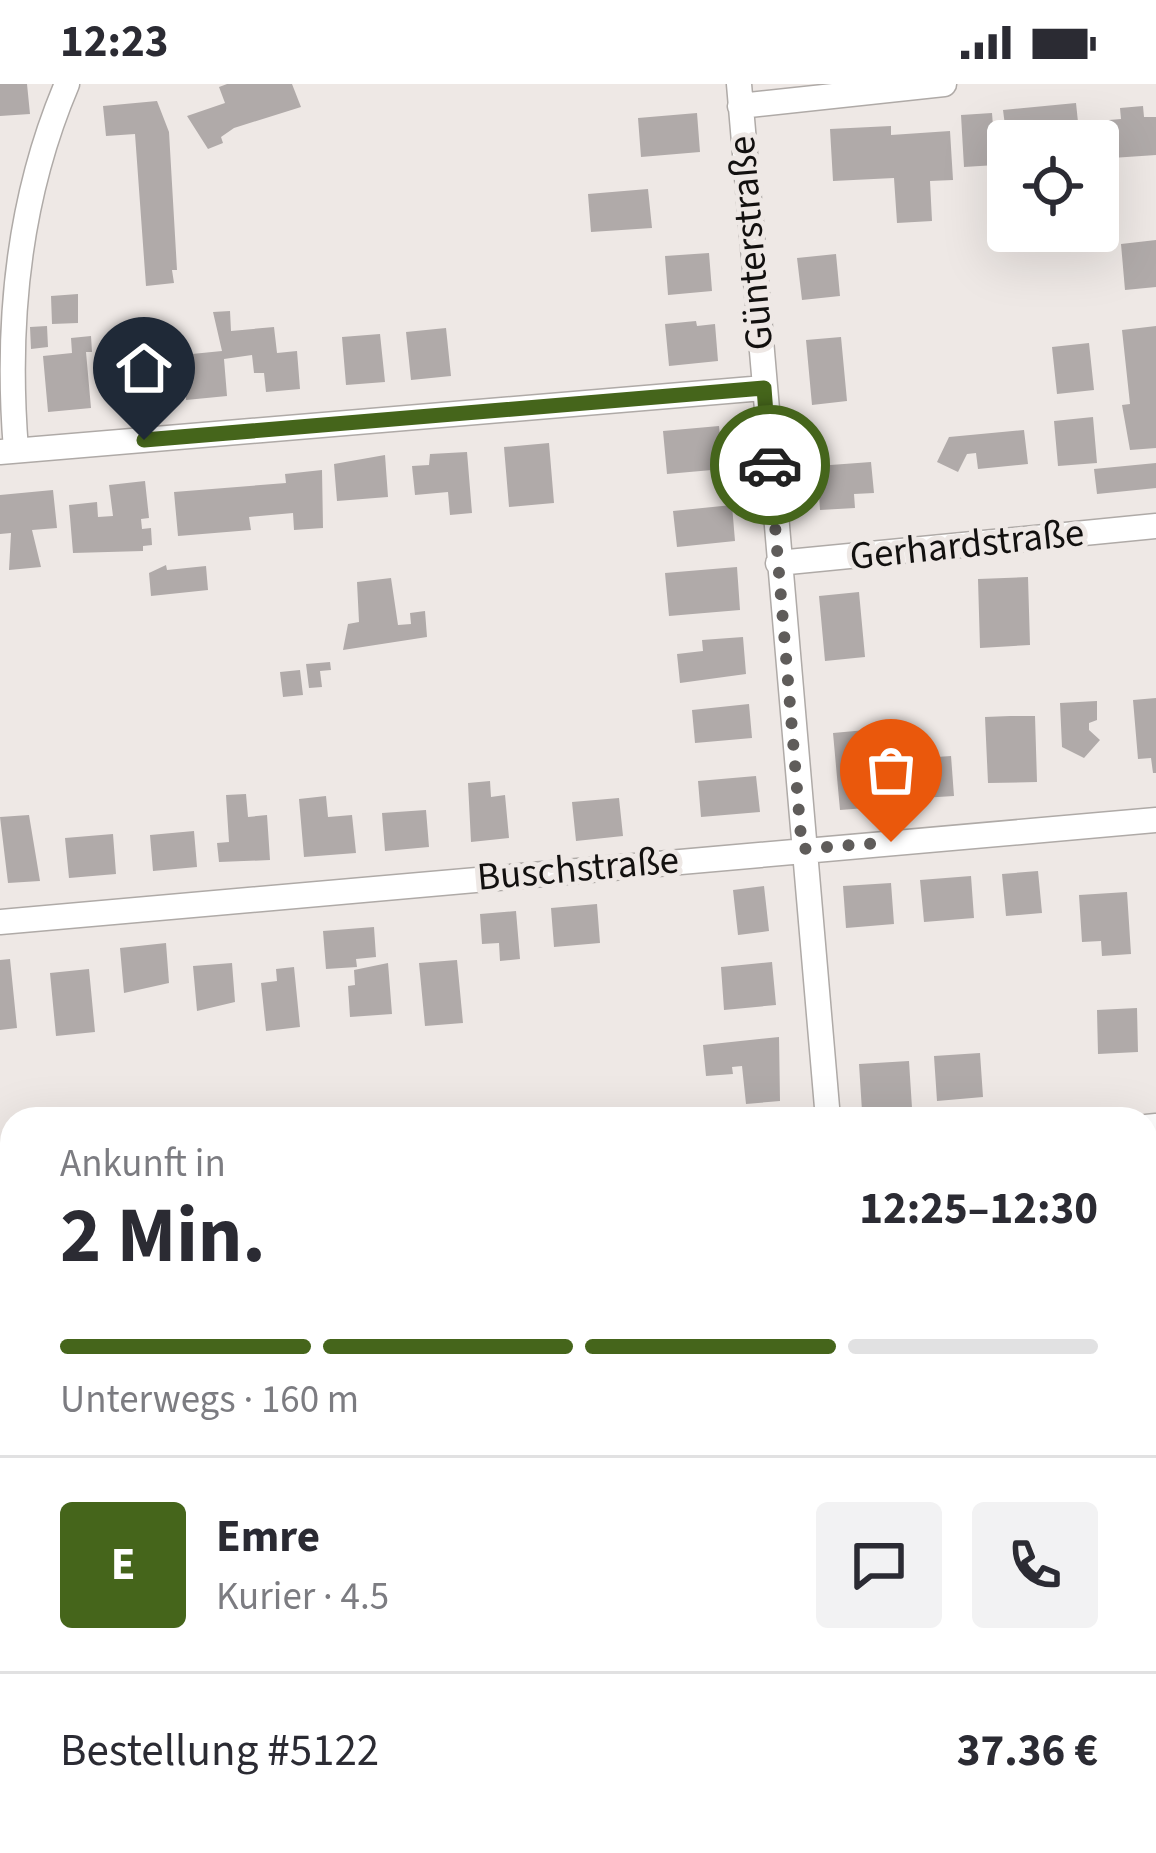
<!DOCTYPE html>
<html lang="de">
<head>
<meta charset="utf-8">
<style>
  :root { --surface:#fff; --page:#f2f2f3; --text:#2b2b33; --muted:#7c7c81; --line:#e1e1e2; --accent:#45651b }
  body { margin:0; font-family:"Source Sans 3",sans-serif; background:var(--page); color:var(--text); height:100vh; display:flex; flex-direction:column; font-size:45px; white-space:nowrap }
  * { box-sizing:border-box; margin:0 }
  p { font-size:39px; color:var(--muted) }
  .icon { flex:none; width:66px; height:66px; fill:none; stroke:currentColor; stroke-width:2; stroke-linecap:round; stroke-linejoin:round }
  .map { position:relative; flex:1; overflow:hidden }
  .sheet { position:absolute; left:0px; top:1023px; width:1158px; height:747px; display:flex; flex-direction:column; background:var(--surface); border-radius:36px 36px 0 0; box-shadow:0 12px 48px #0002 }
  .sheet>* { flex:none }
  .tools { position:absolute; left:987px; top:36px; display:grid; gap:24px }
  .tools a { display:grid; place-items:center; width:132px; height:132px; border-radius:12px; background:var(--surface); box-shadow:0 12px 48px #0002; font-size:60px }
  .pin { position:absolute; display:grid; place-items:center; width:102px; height:102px; color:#fff; margin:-123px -51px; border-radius:50% 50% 50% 0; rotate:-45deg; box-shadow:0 0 12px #0007 }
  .pin .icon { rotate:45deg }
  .courier { position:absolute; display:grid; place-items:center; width:120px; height:120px; margin:-60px; border:9px solid #45651b; border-radius:50%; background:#fff; color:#222; box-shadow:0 3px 15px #0007 }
  .overview em { font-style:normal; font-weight:700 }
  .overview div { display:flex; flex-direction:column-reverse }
  .overview { display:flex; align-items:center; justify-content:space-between; height:204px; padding:0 60px }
  h1 { font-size:78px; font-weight:700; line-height:90px }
  .bar { display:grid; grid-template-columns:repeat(4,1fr); gap:18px 12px; align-content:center; height:144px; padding:0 60px }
  .bar i { height:15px; border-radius:9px; background:var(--line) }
  .bar .on { background:var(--accent) }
  .bar p { grid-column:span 4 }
  .line { display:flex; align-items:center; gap:30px; padding:0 60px; border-top:3px solid var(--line) }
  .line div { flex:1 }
  .round { display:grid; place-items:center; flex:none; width:126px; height:126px; border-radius:12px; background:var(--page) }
  .status { display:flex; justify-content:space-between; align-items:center; height:84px; padding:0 60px; background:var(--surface); direction:ltr }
  .status svg { height:33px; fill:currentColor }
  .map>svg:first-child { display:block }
</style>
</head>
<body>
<div class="status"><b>12:23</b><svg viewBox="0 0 49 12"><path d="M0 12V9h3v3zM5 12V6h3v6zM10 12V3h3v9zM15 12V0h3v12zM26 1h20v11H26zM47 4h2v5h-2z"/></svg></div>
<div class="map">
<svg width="1156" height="1769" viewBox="0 0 1156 1769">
  <rect width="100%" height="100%" fill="#eee8e5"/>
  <path fill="#c5c99d" d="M0,1191L12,1194V1758H1107L1121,1769H0Z"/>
  <path fill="#b0aaa9" d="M0,0H27L30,30L0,32Z
    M227,0H292L301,23L234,44L221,53L223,59L208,65L187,32L225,19L219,3Z
    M157,17L169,48L177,186H172L174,199L146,202L135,50L106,52L103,22Z
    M1076,19L1080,57H1007L1003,26Z
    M1143,22L1144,33H1156V71L1112,74L1109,36L1121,35L1120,24Z
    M697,29L700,68L641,73L638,34Z
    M992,29L996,81L964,83L961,31Z
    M891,42V51L950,47L953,96L930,97L932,137L897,139L894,94L833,97L830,45Z
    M648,105L652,144L591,148L588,110Z
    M1156,156V203L1125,206L1121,160Z
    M709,169L712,207L668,211L665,172Z
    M836,170L840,212L802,216L797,174Z
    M78,210V239L52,240L51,212Z
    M230,227L231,247L274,243L277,269L297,267L300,305L266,308L264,289H254L252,271L224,275L227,312L186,316L182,271L222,267L213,228Z
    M696,237L697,242L715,240L718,277L669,282L665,240Z
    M47,242L48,263L31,265L30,243Z
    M1156,242V364L1130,366L1122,321L1130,320L1122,246Z
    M446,244L451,292L411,296L406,248Z
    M380,250L385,298L346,301L342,253Z
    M91,252L92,268H86L91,324L48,328L43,272L72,269L71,254Z
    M841,253L847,317L812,321L806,256Z
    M1089,259L1094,306L1057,310L1052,263Z
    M154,279L158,318L121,321L117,283Z
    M1093,333L1097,379L1058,382L1054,337Z
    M719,342L723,385L667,390L663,347Z
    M1024,346L1028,380L978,385L976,369L967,370L958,388L937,378L949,353Z
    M549,359L554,419L509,423L504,363Z
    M467,368L472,429L450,431L448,408L415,411L412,382L429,381L430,370Z
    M385,371L388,413L337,417L334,380Z
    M871,378L874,409L854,410L855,424L820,426L817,382Z
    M1156,379V404L1097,410L1094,385Z
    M322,386L323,444L294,446L293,429L249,433L251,446L178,452L174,408L286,399L285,390Z
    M145,397L149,434L141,435L142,445L151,444L152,461L143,462V467L73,469L69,421L97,418L98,433L113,432L109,401Z
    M53,406L57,444L32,446L41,483L9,486L11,449L0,450V411Z
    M732,421L735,457L677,463L673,427Z
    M166,481L167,486L206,482L208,506L151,512L149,489Z
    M737,483L740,526L669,532L665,489Z
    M1028,493L1030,561L980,564L978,495Z
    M391,494L398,541L411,540L410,529L425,527L427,553L343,566L348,540L359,538L357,498Z
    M859,508L865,573L825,577L819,512Z
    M743,553L746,590L680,599L677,570L703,567L702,556Z
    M330,578L331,586L320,587L322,603L309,604L306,580Z
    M300,586L303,611L283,613L280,588Z
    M1156,614V689H1153L1151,674L1138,675L1133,616Z
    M1097,617V636L1089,639V646L1100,656L1084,674L1062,663L1060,619Z
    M749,620L752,654L695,659L692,626Z
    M1010,632H1035L1037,698L988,699L985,633Z
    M866,646L875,717L865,718L866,724L840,726L833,649Z
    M921,657L922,674L951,672L954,712L905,715L901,658Z
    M756,692L760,728L701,733L698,697Z
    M490,697L491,713L505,711L509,754L471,758L468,699Z
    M246,710L248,733L267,731L270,776L219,778L217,759L229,758L226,711Z
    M326,712L328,733L352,731L356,769L304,773L299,715Z
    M619,714L623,752L576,757L572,718Z
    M426,726L429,763L385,767L382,729Z
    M29,731L40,797L8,799L0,733Z
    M194,747L197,783L153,787L150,751Z
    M113,750L116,790L69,794L65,754Z
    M1038,787L1042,829L1006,832L1002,790Z
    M971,792L974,834L924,838L920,796Z
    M891,799L894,840L846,844L843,802Z
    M764,802L769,847L738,851L733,806Z
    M1127,808L1131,870L1102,872L1101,857L1082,858L1079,811Z
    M597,820L600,859L554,863L551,824Z
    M516,827L520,875L500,877L499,859L482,860L480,830Z
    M374,843L376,873L356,875L357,883L326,885L323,847Z
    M166,859L169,899L124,909L120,864Z
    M10,875L17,944L0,946V876Z
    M457,876L463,939L425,942L419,879Z
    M772,878L776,921L724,926L721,883Z
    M232,879L235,918L197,927L193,882Z
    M388,879L392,930L350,933L348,902L355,901L354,886Z
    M294,883L300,943L266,947L261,899L277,897L276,885Z
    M89,885L95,948L56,952L50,889Z
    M1137,924L1138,968L1098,970L1097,926Z
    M779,953L780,1017L746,1020L742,982L732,983L733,990L706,992L703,961Z
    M980,969L983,1013L937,1017L934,972Z
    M909,977L912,1024L862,1027L859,980Z"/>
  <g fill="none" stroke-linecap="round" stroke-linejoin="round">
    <g stroke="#afaaa7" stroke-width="27">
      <path id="minor" d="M739,0L828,1035
        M740,22L944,0
        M16,366C6,242 18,115 67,0
        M0,368L764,304
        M778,479L1156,442
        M0,838L1156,736
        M1146,1043L1156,1042
        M1146,1230L1156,1361
        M1146,1635L1156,1643"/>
    </g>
    <use href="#minor" stroke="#fff" stroke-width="24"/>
  </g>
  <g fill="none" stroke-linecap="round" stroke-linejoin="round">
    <path stroke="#5f5c5a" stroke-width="12" stroke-dasharray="0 21.6" d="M770,381L802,765L891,758"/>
    <path stroke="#45651b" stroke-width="15" d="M144,356L764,304L770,381"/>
  </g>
  <g text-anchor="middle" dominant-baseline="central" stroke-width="10" stroke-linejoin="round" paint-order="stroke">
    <g font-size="39" fill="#12100f" stroke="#eee8e5">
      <text transform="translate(751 159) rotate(-95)">Günterstraße</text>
      <text transform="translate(967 461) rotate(-6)">Gerhardstraße</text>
      <text transform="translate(578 785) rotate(-5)">Buschstraße</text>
    </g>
  </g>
</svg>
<div class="tools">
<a><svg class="icon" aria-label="locate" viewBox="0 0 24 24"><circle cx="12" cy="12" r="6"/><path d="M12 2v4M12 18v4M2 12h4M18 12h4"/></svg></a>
</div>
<div class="pin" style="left:891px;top:758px;background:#ea580c"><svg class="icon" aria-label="bag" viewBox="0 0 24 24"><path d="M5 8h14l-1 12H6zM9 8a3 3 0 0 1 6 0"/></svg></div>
<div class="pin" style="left:144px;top:356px;background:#1f2937"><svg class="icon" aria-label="home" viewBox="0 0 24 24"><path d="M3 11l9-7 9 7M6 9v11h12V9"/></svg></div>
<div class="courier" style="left:770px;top:381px"><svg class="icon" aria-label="car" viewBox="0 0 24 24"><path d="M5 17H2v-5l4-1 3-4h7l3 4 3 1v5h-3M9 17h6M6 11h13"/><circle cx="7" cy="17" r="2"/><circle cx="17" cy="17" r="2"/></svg></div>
<section class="sheet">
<div class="overview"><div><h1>2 Min.</h1><p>Ankunft in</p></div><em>12:25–12:30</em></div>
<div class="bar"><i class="on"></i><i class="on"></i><i class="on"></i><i></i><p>Unterwegs · 160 m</p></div>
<div class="line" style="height:216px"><b class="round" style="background:var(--accent);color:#fff">E</b><div><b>Emre</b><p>Kurier · 4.5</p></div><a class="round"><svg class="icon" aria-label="chat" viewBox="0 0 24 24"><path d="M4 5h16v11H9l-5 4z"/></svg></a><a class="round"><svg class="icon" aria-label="phone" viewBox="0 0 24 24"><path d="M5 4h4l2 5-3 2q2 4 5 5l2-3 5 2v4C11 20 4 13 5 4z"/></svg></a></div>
<div class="line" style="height:156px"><div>Bestellung #5122</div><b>37.36 €</b></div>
</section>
</div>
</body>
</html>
